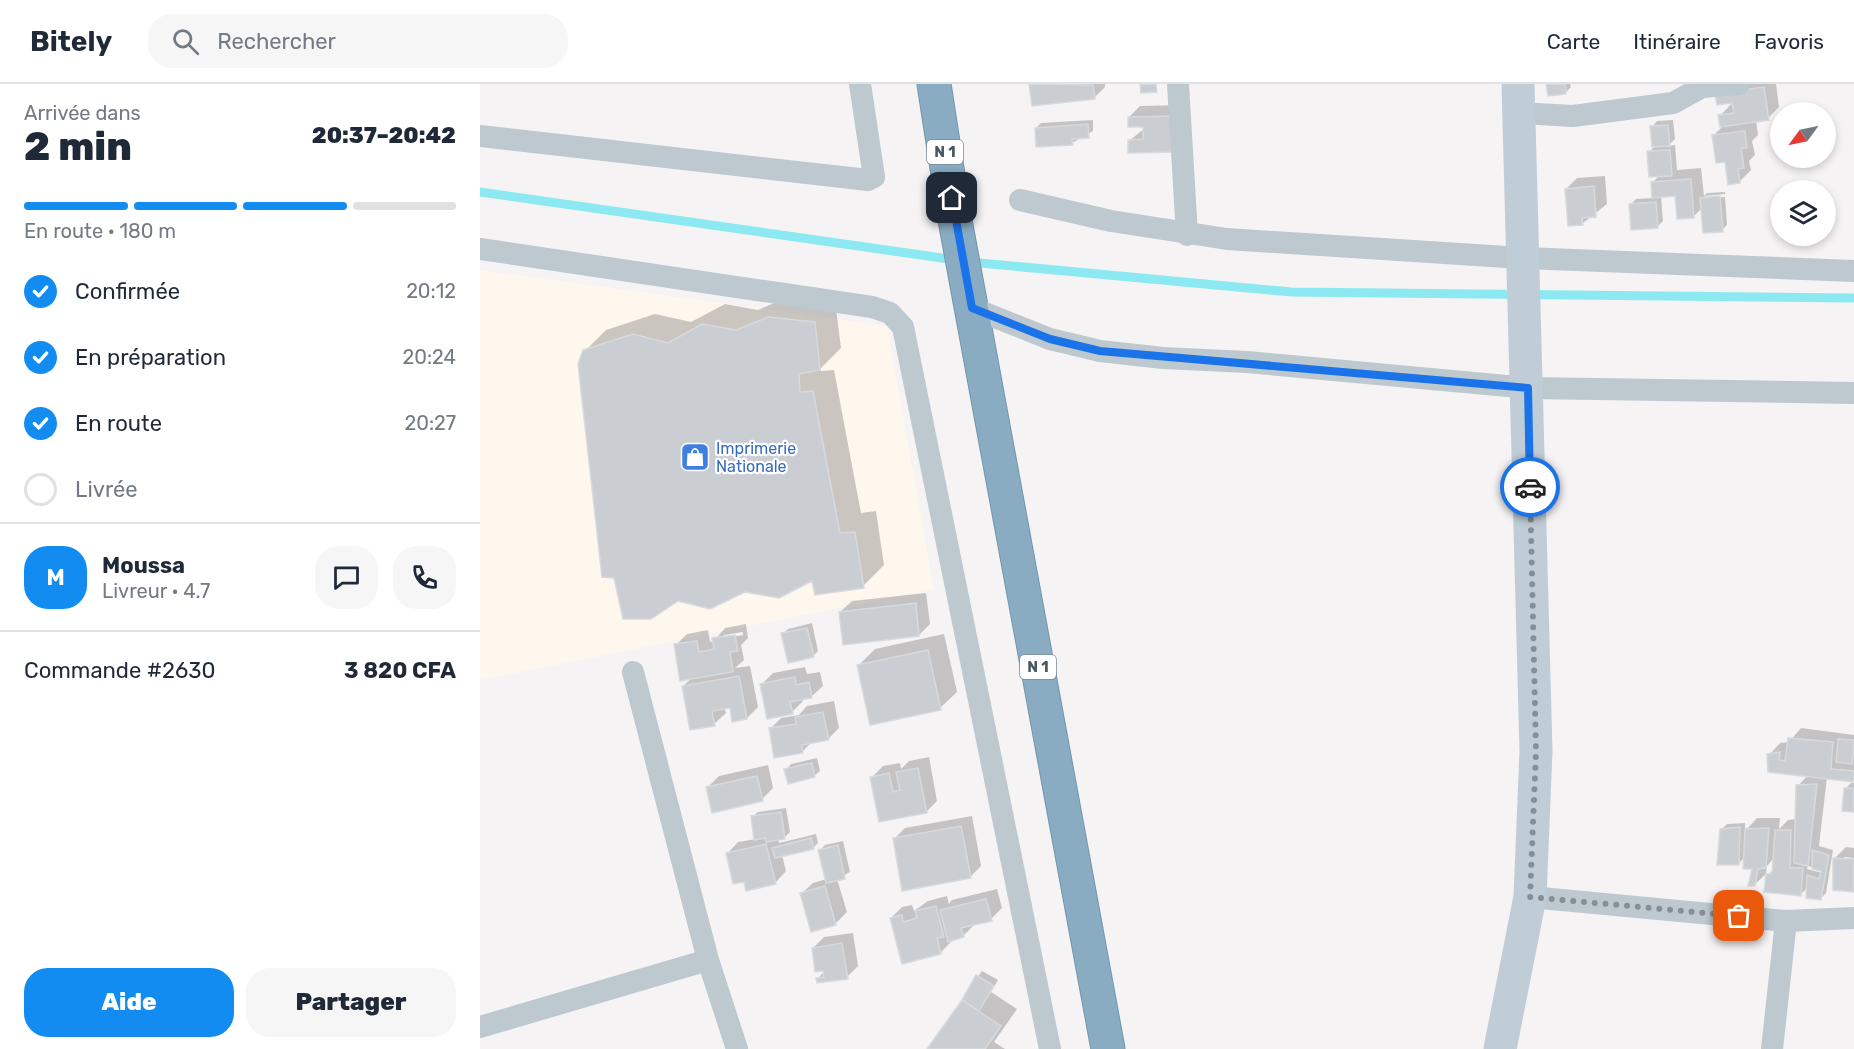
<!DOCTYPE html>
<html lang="fr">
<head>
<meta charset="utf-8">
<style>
  :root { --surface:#fff; --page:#f6f6f7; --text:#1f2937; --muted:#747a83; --line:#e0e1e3; --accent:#128cf0 }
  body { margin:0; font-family:Rubik,sans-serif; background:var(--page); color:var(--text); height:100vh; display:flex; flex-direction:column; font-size:22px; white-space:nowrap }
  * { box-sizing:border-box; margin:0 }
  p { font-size:20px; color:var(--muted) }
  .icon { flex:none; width:33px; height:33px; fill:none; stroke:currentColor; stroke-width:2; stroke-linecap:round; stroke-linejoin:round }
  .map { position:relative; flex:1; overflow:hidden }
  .sheet { display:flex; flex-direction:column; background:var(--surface); width:480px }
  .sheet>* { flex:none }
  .needle { width:39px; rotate:237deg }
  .buttons { position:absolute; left:1290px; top:18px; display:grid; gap:12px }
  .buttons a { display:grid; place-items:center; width:66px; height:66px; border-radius:50%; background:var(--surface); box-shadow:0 3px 9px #0003; font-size:30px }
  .pin { position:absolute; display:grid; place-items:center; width:51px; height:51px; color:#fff; margin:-26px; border-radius:12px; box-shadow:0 3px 9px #0006 }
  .courier { position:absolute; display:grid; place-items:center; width:60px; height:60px; margin:-30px; border:4px solid #1a73e8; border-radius:50%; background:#fff; color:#222; box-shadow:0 2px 8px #0007 }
  .headline em { font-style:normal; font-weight:800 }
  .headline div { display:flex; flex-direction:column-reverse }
  .headline { display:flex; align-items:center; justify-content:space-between; height:102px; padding:0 24px }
  h1 { font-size:39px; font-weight:800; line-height:45px }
  .bar { display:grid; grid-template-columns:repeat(4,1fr); gap:9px 6px; align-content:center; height:72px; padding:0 24px }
  .bar i { height:8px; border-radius:4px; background:var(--line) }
  .bar .current { background:var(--accent) }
  .bar p { grid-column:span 4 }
  .line { display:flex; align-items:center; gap:15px; padding:0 24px; border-top:2px solid var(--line) }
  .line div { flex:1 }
  .round { display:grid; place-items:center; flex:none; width:63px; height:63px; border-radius:24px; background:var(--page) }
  ol { padding:0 24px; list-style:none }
  li { display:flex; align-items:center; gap:18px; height:66px }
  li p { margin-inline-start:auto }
  li .icon { padding:6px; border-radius:50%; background:var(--accent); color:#fff; stroke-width:4 }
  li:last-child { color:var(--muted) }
  li i { width:33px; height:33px; border:3px solid var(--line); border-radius:50% }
  .primary-button { display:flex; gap:12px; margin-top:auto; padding:12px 24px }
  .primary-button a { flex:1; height:69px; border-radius:24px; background:var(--accent); color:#fff; font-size:24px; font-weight:800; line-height:69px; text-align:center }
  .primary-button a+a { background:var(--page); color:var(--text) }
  header { display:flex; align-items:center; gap:36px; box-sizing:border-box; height:84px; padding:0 30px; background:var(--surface); border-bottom:2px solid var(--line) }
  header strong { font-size:28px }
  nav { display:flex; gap:33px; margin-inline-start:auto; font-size:21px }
  .search { width:420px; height:54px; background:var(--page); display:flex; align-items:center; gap:15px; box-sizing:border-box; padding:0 21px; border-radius:24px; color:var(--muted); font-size:22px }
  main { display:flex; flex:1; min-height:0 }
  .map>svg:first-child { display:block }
</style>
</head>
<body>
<header>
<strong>Bitely</strong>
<div class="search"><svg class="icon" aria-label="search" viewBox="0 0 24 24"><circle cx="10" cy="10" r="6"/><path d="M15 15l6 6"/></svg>Rechercher</div>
<nav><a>Carte</a><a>Itinéraire</a><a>Favoris</a></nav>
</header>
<main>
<section class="sheet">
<div class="headline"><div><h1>2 min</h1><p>Arrivée dans</p></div><em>20:37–20:42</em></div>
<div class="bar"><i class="current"></i><i class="current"></i><i class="current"></i><i></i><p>En route · 180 m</p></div>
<ol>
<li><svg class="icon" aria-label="check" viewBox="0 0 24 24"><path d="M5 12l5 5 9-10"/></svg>Confirmée<p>20:12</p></li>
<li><svg class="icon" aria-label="check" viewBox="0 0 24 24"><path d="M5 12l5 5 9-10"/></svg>En préparation<p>20:24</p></li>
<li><svg class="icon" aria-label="check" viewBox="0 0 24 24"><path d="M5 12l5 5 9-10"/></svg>En route<p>20:27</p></li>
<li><i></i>Livrée</li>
</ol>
<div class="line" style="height:108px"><b class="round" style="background:var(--accent);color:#fff">M</b><div><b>Moussa</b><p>Livreur · 4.7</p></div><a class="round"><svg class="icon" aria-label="chat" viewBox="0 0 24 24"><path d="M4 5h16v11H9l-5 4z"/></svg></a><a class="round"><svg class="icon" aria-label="phone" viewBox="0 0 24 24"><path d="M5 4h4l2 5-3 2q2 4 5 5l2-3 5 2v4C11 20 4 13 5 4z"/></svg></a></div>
<div class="line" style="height:78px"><div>Commande #2630</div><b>3 820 CFA</b></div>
<div class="primary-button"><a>Aide</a><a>Partager</a></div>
</section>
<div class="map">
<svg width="1374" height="965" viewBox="0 0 1374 965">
  <rect width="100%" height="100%" fill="#f5f3f3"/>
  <path fill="#fdf7ee" d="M0,186L407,242L454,505L0,596Z"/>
  <path fill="#0003" fill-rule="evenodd" d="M551,0H625V3L614,14L553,21Z
    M1068,0H1090L1091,3L1085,9Z
    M1247,0H1296L1299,23L1288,34L1276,36L1278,51L1272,57L1275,71L1269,77L1271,86L1260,97L1233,52L1245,40L1240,32L1254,17Z
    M705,21L706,55L650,56L664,45V41L649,33L660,22Z
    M613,36V47L592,59L556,44L561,39Z
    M1193,36L1195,55L1188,62L1195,61L1197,86L1221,84L1224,112L1227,109L1245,108V110L1225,112V115L1245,113L1247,141L1242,146L1222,124L1213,133L1196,111L1181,112L1183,137L1178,142L1150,121L1156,115L1174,114L1173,98L1180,91L1169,68L1174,63L1172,43L1177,37Z
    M1125,92L1127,120L1102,140L1086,105L1097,94Z
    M310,212L355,217L361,264L341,284V287L354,286L381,429L396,427L404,481L383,502L333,495L105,267L126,246L175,230L211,238L245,220L278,226Z
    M446,509L450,540L439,551L360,528L372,517Z
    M332,539L338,567L333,572L303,550L308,545Z
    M266,540L268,554L261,561L264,576L255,584L270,582L278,623L267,634L251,622L244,623L246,629L234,640L203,602L213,593L196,561L207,550L228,546L230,558L234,557L245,544ZM263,548V551L244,554V551Z
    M464,550L477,608L460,624L379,581L395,565Z
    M325,583L327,590L340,588L343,602L331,613L322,614L323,617L312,628L282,600L293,589Z
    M354,617L359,644L348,655L333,657L322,668L290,645L301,634L319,631L327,622Z
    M1321,644L1374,651V696L1347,693L1339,762L1353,766L1346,809L1340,815L1328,803L1320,811L1288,791L1294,785L1295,773L1287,782L1286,790L1274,801V784L1265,773L1258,780L1242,745L1247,740L1265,739V747L1277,734H1300L1299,745L1308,736L1317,735L1318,702L1328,691L1289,687V671L1300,659L1309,658ZM1328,782L1342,786V789L1327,785Z
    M449,673L457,717L446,728L400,737L391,694L403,682L420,679L421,685L429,677Z
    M337,674L340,687L334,692L306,686L311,680Z
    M288,681L293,704L282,715L228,703L239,692Z
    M1371,699H1374V726L1366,704Z
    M306,724L310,748L305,753L298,754L299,759L336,750L338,759L333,764L302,771L306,787L295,799L265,796L247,770L258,758L276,755L272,733L278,728Z
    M492,732L501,782L490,793L414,755L425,744Z
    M363,757L370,788L357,795L367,828L356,839L332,846L321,810L333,799L347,795L340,766L345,761Z
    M1366,763L1374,764V774L1364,773V776L1374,777V807L1355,774Z
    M517,805L522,824L511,835L494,841L483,852L471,855V858L460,869L411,834L422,823L432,821L434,827L448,817L467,812L469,820L472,816Z
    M373,849L378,882L367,893L338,894L346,886L333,864L344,853Z
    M502,887L518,896L511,908L537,925L514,958L525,965H449Z"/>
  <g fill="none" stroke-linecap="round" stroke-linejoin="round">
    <path stroke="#8ce8f1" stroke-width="9" d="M0,108L476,176
      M489,178L811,208L1374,214"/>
  </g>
  <path fill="#caced2" stroke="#d6dade" stroke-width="1.5" d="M549,0L613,1L615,15L552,22Z
    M660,0H676L677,8L661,9Z
    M1066,0H1085L1086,10L1068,12Z
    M1284,3L1289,36L1240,43L1238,31L1254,29L1252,19L1237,21L1235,10Z
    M695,32L696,68L648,69V56L663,55V43H648V33Z
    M608,40L609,54L592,55L593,61L556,63L555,44Z
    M1188,41L1190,62L1172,63L1170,42Z
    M1265,47L1267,64H1261L1264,84L1258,85L1260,99L1248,101L1245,78L1236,79L1232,51Z
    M1190,66L1192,92L1169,93L1167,67Z
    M1211,95L1214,134L1197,135L1195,112L1172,114L1171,98Z
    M1114,102L1116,133L1102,134L1103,141L1088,142L1085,105Z
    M1240,112L1243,148L1223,149L1220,114Z
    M1176,118L1178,144L1151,146L1149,120Z
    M288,233L335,238L340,286L319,290L320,308L333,307L360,449L375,448L384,504L335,511L332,497L299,514L265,508L230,525L198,517L171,535H143L134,494L122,493L98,280L103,266L153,250L188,259L222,240L256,246Z
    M436,519L439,552L363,561L359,528Z
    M327,544L334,573L308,579L301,549Z
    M255,551L258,567L250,568L253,588L200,597L194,560L217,557L219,568L234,565L232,554Z
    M448,566L461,626L390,641L377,581Z
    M259,592L267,635L252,638L250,624L232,627L235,642L210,646L202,602Z
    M315,593L316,601L329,598L332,614L310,618L313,630L287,635L280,600Z
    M343,628L349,656L322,661L323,669L294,674L289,644L316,640L315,633Z
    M1308,654L1353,658L1351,685L1374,687V698L1288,688L1287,670L1300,668L1299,676L1305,677Z
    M1358,655L1374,656L1372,680L1356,678Z
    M332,679L335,693L308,700L304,685Z
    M438,684L447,729L399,738L390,693L409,689L413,708L420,706L416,688Z
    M277,692L283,717L232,729L226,703Z
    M1337,700L1328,782L1314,779L1316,701Z
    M1364,704H1374V728L1362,727Z
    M301,728L305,755L286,758L285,754L274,756L271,732Z
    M481,742L491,794L422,807L413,754Z
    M1260,743L1259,781H1237L1240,745Z
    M1289,744L1286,784L1278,785L1275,802H1268L1272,785H1263L1265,745Z
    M1295,746H1311L1310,784H1323L1321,812L1284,808L1286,790H1292Z
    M331,754L334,765L295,774L292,764Z
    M286,760L296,800L266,807L264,798L253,800L246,769Z
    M358,761L365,795L346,799L338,766Z
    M1332,766L1349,771L1341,816L1326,814L1327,791L1339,795L1341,787L1332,785Z
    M1353,774L1374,775V808L1353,806Z
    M345,802L356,841L331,848L320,809Z
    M506,815L512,837L481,844L484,853L468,858L460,826Z
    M456,822L464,853L457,854L461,870L422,880L410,834L422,831L423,838L437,834L435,827Z
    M362,859L368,895L337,899L336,894L344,893L343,887L335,888L332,864Z
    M496,891L514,902L499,927L482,916Z
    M482,916L521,942L505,965H447Z"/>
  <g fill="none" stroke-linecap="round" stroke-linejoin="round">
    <g stroke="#7497af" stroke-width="35">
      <path id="highway" d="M454,0L475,136L628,965"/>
    </g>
    <path stroke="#bdc9cf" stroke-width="22" d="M698,0L707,151
      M1039,29L1093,32L1193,19L1222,3L1259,0
      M0,52L388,96L394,93L380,0
      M540,116L631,137L747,155L1042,174L1374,187
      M0,165L392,223L410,229L423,243L570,965
      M492,224L570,255L620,267L683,274L767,278L1048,304L1374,309
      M153,588L228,876L257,965
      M1050,813L1306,837L1374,834
      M0,943L228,876
      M1292,965L1306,837"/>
    <path stroke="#c0cdd7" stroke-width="33" d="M1020,965L1050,813L1056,667L1038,0"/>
    <use href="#highway" stroke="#89acc3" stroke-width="33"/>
  </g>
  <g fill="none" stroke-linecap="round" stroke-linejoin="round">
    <path stroke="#858f95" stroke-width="6" stroke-dasharray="0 10.8" d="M1050,403L1056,667L1050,813L1259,832"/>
    <path stroke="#1a73e8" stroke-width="8" d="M472,114L492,224L570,255L620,267L1048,304L1050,403"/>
  </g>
  <defs>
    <g id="shop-square" transform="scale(1.5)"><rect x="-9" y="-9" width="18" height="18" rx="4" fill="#3f7fe0" stroke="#fff"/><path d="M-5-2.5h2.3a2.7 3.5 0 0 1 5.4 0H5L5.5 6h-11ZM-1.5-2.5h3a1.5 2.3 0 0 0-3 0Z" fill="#fff"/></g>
  </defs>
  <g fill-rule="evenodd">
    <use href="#shop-square" x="215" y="373"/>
  </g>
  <g text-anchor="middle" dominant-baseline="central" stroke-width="4.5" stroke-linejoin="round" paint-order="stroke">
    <g fill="#fff" stroke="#808b91" stroke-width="1.5">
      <rect x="447" y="56" width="36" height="24" rx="4.5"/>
      <rect x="540" y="571" width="36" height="24" rx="4.5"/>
    </g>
    <g font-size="15" font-weight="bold" fill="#495962">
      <text x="465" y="68">N 1</text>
      <text x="558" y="583">N 1</text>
    </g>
    <g font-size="16" fill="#366cbe" stroke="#fff" text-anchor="start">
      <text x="236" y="364">Imprimerie<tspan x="236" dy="18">Nationale</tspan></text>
    </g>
  </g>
</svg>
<div class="buttons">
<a><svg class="needle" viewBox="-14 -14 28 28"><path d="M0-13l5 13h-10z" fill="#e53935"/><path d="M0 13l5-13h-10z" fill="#747a83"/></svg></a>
<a><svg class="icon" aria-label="layers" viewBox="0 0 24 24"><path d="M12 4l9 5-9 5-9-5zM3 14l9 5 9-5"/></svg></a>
</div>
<div class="pin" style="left:1259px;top:832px;background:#ea580c"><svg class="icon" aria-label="bag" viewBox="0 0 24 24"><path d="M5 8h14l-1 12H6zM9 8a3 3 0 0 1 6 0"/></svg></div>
<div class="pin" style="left:472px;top:114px;background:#1f2937"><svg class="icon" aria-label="home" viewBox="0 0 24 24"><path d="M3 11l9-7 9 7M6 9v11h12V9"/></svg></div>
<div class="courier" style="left:1050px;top:403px"><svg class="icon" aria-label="car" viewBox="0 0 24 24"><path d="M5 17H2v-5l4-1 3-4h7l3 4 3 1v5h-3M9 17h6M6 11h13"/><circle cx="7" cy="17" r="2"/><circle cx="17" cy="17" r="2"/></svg></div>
</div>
</main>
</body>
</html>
